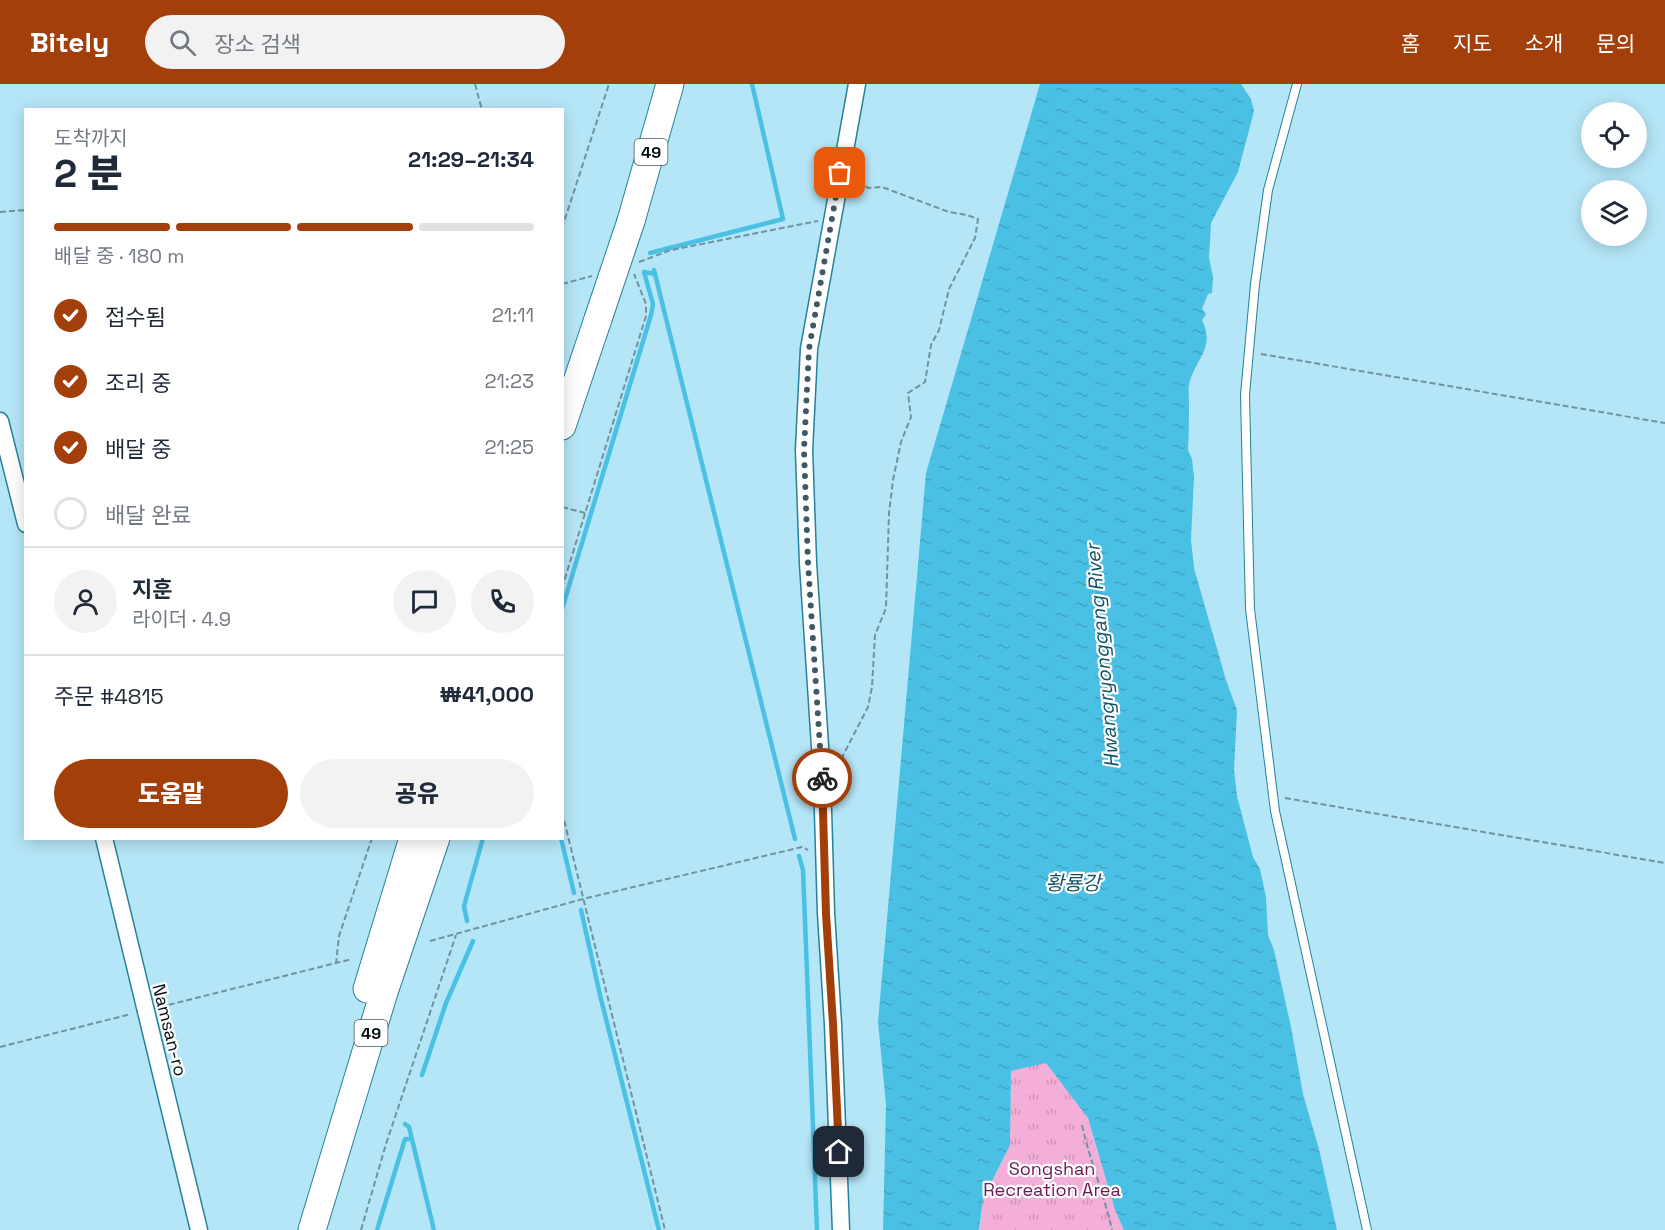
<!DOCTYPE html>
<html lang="ko">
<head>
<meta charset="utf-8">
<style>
  :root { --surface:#fff; --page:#f2f2f3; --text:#1f2937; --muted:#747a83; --line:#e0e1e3; --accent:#a33f0b }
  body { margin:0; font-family:"Space Grotesk","Noto Sans KR",sans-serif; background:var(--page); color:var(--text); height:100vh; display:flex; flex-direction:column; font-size:22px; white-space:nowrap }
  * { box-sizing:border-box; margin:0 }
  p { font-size:20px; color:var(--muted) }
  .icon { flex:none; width:33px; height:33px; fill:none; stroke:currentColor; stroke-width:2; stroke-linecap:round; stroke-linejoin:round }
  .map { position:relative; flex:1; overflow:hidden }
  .drawer { position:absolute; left:24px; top:24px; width:540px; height:732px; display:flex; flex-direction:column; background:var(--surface); border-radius:0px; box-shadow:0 3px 15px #0003 }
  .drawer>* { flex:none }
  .fabs { position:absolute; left:1581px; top:18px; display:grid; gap:12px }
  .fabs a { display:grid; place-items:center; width:66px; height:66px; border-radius:50%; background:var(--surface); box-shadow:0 3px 15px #0003; font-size:30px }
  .pin { position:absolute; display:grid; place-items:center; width:51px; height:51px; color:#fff; margin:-26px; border-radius:12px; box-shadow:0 3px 9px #0006 }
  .courier { position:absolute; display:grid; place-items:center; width:60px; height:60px; margin:-30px; border:4px solid #a33f0b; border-radius:50%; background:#fff; color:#222; box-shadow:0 2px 8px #0007 }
  .overview em { font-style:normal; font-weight:800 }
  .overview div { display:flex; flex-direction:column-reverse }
  .overview { display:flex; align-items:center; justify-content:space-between; height:102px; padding:0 30px }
  h1 { font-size:39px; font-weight:800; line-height:45px }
  .bar { display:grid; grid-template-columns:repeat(4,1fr); gap:9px 6px; align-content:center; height:72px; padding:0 30px }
  .bar i { height:8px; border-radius:4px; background:var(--line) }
  .bar .selected { background:var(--accent) }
  .bar p { grid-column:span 4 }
  .line { display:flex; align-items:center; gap:15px; padding:0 30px; border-top:2px solid var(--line) }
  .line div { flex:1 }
  .round { display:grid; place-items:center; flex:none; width:63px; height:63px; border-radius:32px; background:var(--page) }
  ol { padding:0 30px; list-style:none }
  li { display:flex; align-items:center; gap:18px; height:66px }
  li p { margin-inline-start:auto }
  li .icon { padding:6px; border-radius:50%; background:var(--accent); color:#fff; stroke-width:4 }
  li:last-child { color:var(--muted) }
  li i { width:33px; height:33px; border:3px solid var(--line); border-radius:50% }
  .action { display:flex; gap:12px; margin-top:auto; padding:12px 30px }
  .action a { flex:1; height:69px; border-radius:36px; background:var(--accent); color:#fff; font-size:24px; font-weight:800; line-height:69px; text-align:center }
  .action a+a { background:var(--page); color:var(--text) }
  header { display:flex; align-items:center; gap:36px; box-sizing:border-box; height:84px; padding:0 30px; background:var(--accent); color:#fff }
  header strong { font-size:28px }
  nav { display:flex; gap:33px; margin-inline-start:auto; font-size:21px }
  .search { width:420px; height:54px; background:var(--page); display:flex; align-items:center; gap:15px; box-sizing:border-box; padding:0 21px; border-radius:33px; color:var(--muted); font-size:22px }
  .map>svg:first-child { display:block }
</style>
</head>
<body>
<header>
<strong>Bitely</strong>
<div class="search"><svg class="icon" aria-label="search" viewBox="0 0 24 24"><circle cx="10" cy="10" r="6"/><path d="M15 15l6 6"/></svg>장소 검색</div>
<nav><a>홈</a><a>지도</a><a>소개</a><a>문의</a></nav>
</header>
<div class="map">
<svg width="1665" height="1146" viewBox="0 0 1665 1146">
  <defs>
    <pattern id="grass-tufts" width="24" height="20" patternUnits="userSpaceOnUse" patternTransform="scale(1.5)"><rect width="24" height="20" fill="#f3afd8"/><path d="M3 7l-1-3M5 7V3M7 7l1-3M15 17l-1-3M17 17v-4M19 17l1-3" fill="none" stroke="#cf95b9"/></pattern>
    <pattern id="water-ripples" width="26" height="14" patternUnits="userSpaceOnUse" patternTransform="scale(1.5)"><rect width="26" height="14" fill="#4bc0e5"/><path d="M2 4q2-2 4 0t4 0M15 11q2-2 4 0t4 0" fill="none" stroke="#40a4c4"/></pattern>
  </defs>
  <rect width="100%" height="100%" fill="#b5e6f7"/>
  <path fill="url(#grass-tufts)" d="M1046,978L1088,1034L1115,1126L1124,1146H980L983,1115L1010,1061L1011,987Z"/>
  <path fill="url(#water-ripples)" d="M1040,0H1241L1251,15L1254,27L1238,88L1211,139L1209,174L1213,193L1212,209L1208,210L1202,225L1206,230L1202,236C1216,265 1195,274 1189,301C1188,306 1189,314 1189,319C1189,335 1189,351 1188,366L1192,375L1194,393L1191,456L1194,484L1226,596L1237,626L1234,686L1237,712L1253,773L1260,785L1266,813L1268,851L1274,866L1291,943L1303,1010L1319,1065L1337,1146H1124L1115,1126L1088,1034L1046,979L1011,987L1010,1061L983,1115L979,1146H883L886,1021L878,938L926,389Z"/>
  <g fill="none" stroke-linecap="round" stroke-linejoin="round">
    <path stroke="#4bc0e5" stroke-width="4.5" d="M650,169L783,135L752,0
      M654,186L795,755
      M562,525L651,231L653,220L644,188L655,190
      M561,754L574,809
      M799,772L803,786L817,1146
      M581,826L600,911L659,1146
      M467,837L464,822L483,754
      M422,991L446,919L473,857
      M405,1040L409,1043L434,1146
      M377,1146L405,1055H412"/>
    <g stroke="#25819c" stroke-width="10">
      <path id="service" d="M1297,0L1268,106L1255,200L1245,311L1250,525L1275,727L1367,1146"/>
    </g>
    <g stroke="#25819c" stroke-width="19">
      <path id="minor" d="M0,337L26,440
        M104,754L199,1146
        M841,1146L833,940L826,829L822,693L808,479L804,366L809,265L857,0"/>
    </g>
    <g stroke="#25819c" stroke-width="29">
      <path id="trunk" d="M631,137L670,0
        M562,342L598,235
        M367,905L413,754
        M312,1146L384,908L436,754"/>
    </g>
    <path stroke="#6f93a1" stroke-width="2" stroke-dasharray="6 3" stroke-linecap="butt" d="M475,0L482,26
      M0,128L26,126
      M562,144L609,0
      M639,178L671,166L818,137
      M562,200L592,192
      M1261,270L1665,339
      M562,423L585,429
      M562,504L646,232V220L634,190
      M837,683L868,623L872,603L875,551L886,524L889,429L893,396L901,358L911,333L908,309L925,298L931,261L939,246L949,205L975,154L978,135L967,131L949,128L882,103L868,104L862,99L859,83
      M1285,714L1665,779
      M562,728L665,1146
      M430,857L583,815L802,763L808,766
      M336,880L339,852L372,754
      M160,923L352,875
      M0,963L131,930
      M1082,1041C1090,1077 1104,1110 1112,1146
      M361,1146L386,1060L456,851"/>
    <use href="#service" stroke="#fff" stroke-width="8"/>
    <use href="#minor" stroke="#fff" stroke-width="16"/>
    <use href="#trunk" stroke="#fff" stroke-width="27"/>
    <g stroke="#25819c" stroke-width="29" stroke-linecap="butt">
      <path id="trunk-bridge" d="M598,235L631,137"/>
    </g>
    <use href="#trunk-bridge" stroke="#fff" stroke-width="27"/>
  </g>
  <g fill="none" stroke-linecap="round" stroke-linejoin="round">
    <path stroke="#3f5a65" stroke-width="6" stroke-dasharray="0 10.8" d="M822,694L808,479L804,366L809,265L840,89"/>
    <path stroke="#a33f0b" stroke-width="8" d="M822,694L826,830L833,940L839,1068"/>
  </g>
  <g text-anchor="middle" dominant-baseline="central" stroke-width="4.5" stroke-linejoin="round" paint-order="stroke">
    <g fill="#fefefe" stroke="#4c565c" stroke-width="1.5">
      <rect x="634.5" y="55" width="33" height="26" rx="4.5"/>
      <rect x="354.5" y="936" width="33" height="26" rx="4.5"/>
    </g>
    <g font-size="16" font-weight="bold" fill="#000e16">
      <text x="651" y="68">49</text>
      <text x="371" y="949">49</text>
    </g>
    <g font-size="18" fill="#000e16" stroke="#fefefe">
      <text transform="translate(170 946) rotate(76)">Namsan-ro</text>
    </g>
    <g font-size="18" fill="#6f1756" stroke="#fefefe">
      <text x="1052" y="1084">Songshan<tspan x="1052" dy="21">Recreation Area</tspan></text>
    </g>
    <g font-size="20" font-style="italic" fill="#105366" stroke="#fefefe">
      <text transform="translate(1102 572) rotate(-95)">Hwangryonggang River</text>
      <text x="1073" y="799">황룡강</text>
    </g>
  </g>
</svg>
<div class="fabs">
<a><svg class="icon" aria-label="locate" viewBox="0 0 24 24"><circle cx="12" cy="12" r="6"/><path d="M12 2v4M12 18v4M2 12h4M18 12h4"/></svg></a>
<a><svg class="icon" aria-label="layers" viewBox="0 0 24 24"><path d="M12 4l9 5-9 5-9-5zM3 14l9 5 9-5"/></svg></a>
</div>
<div class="pin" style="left:840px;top:89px;background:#ea580c"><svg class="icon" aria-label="bag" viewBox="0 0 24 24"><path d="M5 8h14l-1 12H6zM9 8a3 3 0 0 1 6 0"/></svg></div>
<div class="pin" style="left:839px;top:1068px;background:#1f2937"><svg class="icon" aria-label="home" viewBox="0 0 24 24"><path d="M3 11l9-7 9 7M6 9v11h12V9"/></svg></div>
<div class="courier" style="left:822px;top:694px"><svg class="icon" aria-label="bike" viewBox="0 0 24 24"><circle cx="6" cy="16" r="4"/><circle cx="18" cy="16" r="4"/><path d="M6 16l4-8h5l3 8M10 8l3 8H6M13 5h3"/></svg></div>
<section class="drawer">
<div class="overview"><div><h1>2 분</h1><p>도착까지</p></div><em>21:29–21:34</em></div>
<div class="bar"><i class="selected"></i><i class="selected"></i><i class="selected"></i><i></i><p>배달 중 · 180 m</p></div>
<ol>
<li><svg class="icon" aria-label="check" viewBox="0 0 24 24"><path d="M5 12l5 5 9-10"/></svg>접수됨<p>21:11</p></li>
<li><svg class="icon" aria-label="check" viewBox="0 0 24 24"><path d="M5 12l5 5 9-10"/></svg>조리 중<p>21:23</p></li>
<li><svg class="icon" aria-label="check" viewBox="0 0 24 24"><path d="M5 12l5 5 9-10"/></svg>배달 중<p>21:25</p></li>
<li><i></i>배달 완료</li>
</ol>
<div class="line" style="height:108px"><a class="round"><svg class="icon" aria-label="person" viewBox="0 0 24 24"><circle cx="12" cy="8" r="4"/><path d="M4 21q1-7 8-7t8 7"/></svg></a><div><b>지훈</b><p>라이더 · 4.9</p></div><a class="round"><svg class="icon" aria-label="chat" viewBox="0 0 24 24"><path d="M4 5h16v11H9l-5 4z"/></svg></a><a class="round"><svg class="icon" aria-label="phone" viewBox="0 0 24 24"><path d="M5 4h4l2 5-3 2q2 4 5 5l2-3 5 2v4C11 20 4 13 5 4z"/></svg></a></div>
<div class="line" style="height:78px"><div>주문 #4815</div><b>₩41,000</b></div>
<div class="action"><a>도움말</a><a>공유</a></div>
</section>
</div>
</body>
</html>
